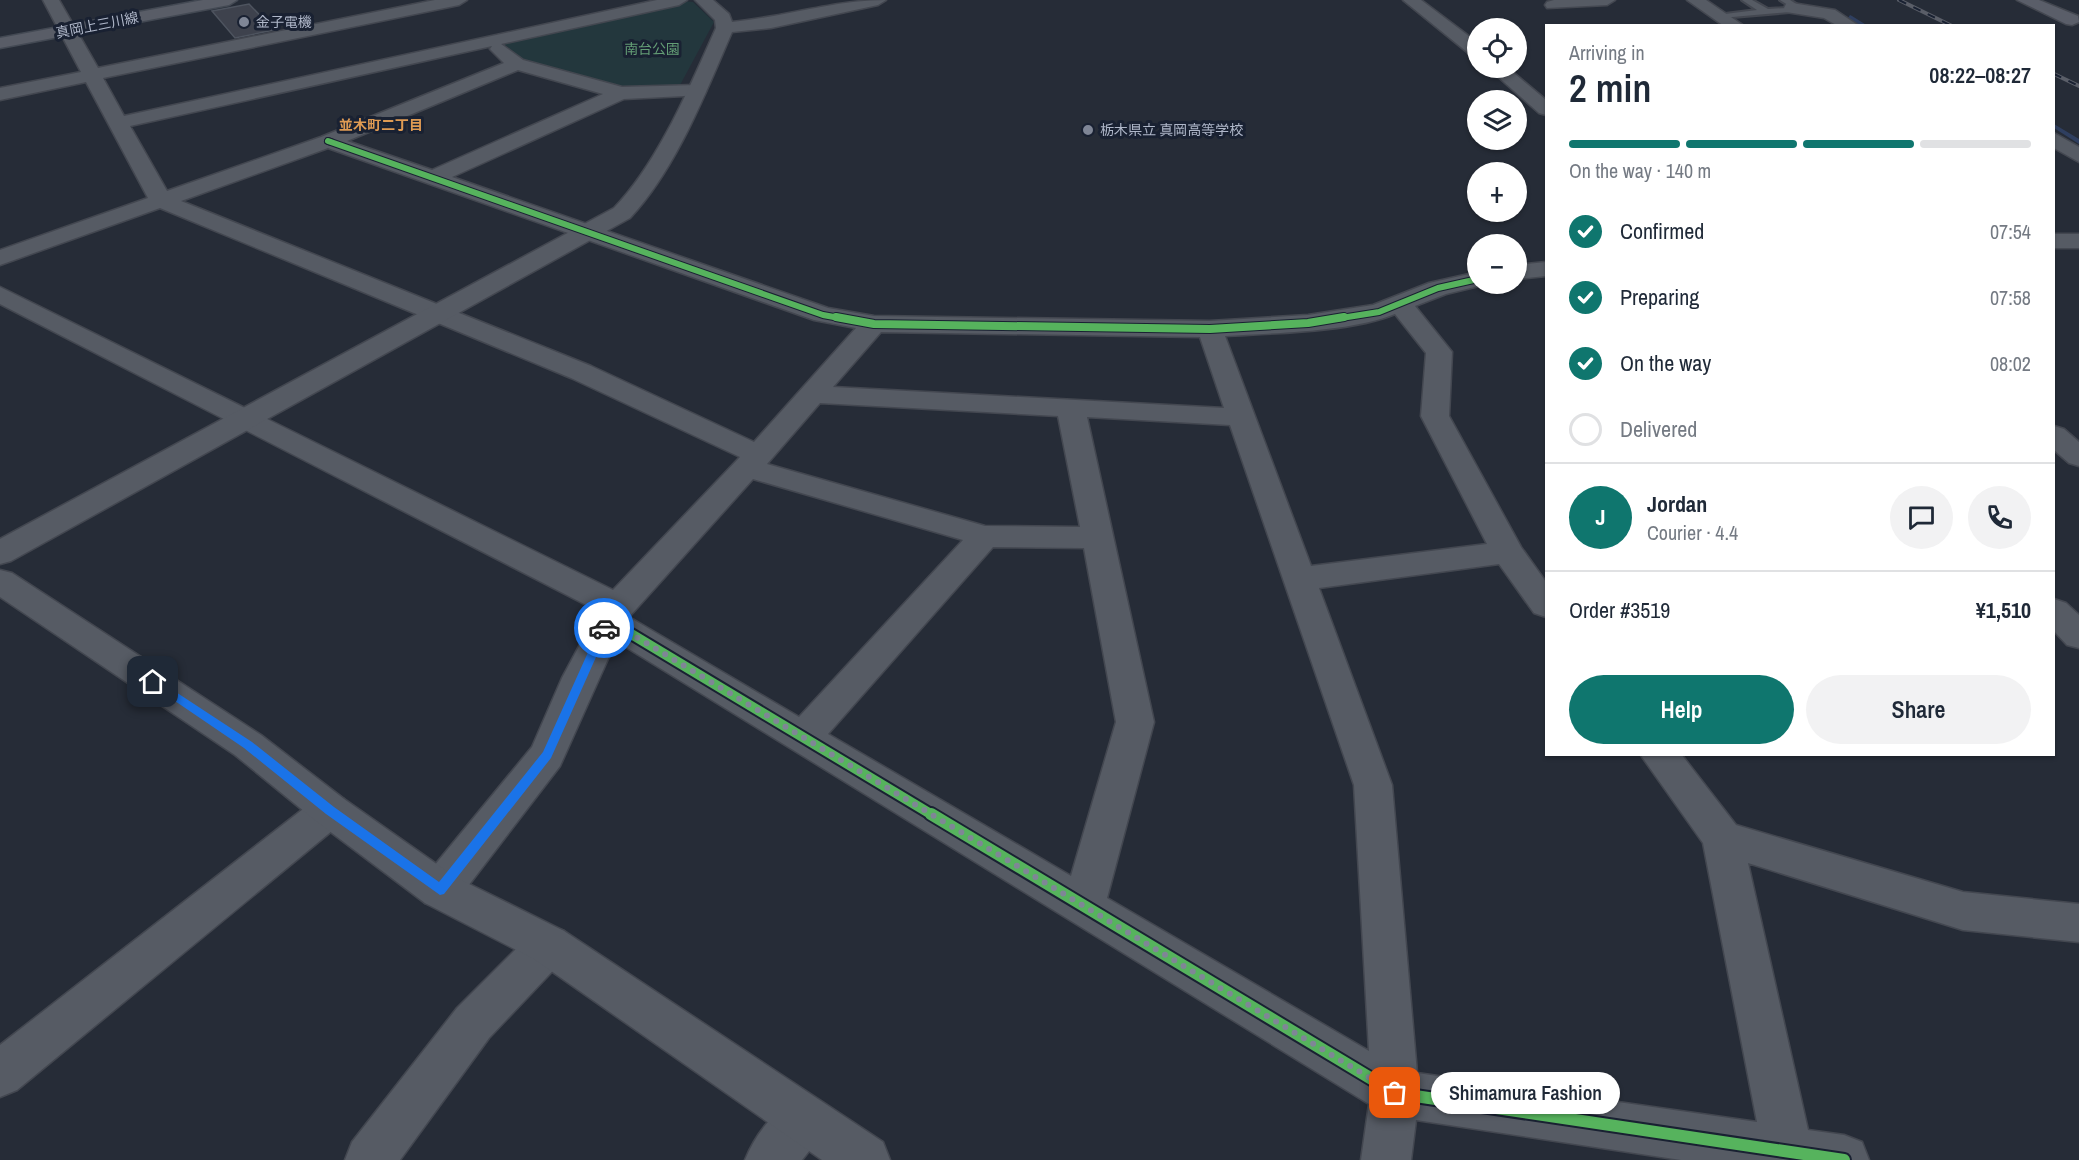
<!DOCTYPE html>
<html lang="en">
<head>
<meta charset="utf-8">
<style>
  :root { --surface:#fff; --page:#f2f2f3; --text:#1f2937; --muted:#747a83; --line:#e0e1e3; --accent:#0f766e }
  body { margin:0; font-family:"Archivo Narrow","Noto Sans JP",sans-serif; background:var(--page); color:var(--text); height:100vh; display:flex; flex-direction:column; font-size:22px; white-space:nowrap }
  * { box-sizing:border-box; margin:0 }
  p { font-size:20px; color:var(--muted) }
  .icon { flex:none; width:33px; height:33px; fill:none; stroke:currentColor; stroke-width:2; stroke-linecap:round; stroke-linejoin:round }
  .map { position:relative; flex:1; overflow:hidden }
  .drawer { position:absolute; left:1545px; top:24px; width:510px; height:732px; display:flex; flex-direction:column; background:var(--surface); border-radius:0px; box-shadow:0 2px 4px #0004 }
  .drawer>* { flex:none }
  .fabs { position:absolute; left:1467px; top:18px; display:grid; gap:12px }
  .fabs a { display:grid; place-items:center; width:60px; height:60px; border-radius:50%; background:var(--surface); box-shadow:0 2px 4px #0004; font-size:30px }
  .pin { position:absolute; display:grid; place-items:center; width:51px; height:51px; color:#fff; margin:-26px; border-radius:12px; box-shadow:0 3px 9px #0006 }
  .courier { position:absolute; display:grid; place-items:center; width:60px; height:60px; margin:-30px; border:4px solid #1a73e8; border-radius:50%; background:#fff; color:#222; box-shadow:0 2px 8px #0007 }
  .bubble { position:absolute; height:42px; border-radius:21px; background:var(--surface); box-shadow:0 2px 4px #0004; font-size:20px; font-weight:600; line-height:42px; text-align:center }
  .headline em { font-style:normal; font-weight:600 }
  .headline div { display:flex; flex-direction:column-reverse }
  .headline { display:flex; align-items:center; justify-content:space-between; height:102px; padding:0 24px }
  h1 { font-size:39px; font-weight:600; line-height:45px }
  .bar { display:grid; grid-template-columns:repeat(4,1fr); gap:9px 6px; align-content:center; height:72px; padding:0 24px }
  .bar i { height:8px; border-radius:4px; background:var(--line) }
  .bar .current { background:var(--accent) }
  .bar p { grid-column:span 4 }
  .line { display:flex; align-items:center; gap:15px; padding:0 24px; border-top:2px solid var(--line) }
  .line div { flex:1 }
  .round { display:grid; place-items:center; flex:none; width:63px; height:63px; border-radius:32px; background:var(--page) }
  ol { padding:0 24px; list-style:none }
  li { display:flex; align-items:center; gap:18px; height:66px }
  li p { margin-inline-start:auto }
  li .icon { padding:6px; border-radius:50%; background:var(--accent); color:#fff; stroke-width:4 }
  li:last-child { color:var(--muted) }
  li i { width:33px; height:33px; border:3px solid var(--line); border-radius:50% }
  .primary-button { display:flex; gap:12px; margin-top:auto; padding:12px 24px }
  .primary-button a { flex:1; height:69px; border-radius:36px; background:var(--accent); color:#fff; font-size:24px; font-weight:600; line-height:69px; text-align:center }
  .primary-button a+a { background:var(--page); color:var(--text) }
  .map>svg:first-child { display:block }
</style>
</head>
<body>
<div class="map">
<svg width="2079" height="1160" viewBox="0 0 2079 1160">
  <rect width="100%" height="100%" fill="#262c37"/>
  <path fill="#23373d" d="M682,1L693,2L714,22L679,87L627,90L524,61L504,44L514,38Z"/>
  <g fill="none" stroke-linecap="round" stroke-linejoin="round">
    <path fill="#2f3f60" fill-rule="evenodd" d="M1850,15L1852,16L1868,26H1861L1848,18Z
      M2054,124L2079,139V144L2054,128Z"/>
  </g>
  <path fill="#3e424d" stroke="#4e545f" stroke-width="1.5" d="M249,4L274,30L235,38L212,11Z"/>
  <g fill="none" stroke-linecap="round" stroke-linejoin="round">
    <g stroke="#434750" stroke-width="4">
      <path id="service" d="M1742,0H1752L1768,9L1787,8L1788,5L1780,0H1790L1796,4L1790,12L1721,18L1717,15L1757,10Z"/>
    </g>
    <g stroke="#434750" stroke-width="3">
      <path id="minor" d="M43,0H59L98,68L435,0H467L459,5L103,78L124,116L657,0H687L679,5L501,44L523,60L622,87L697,85L704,87L706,91L704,95L624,99L452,177L828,308L874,316L1210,321L1308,315L1373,305L1429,283L1478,272V284H1487L1446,294L1415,306L1452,352L1449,416L1521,547L1546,582V617L1534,613L1499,564L1319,588L1392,785L1417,1073L1757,1122L1703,843L1640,754H1681L1736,825L1963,892L2079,904V942L1963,930L1748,863L1808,1130L1844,1135L1862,1142L1869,1160H1681L1416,1120L1411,1160H1361L1369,1104L616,641L560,766L455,903L440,908L425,903L419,890L425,877L532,747L562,678L598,611L0,304V287L613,590L740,457L571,378L160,208L0,265V250L148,198L86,82L0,100V88L81,72ZM492,46L490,49L504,63L321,137L167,191L130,126ZM518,70L603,94L432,170L347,141ZM328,148L814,320L856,328L754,442L591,366L181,201ZM1395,314L1426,353L1421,416L1487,544L1311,566L1225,336C1274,333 1351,332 1395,314ZM881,332L1200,337L1224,408L833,387ZM820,403L1058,416L1080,527L985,526L767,464ZM1087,417L1230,425L1354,785L1369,1051L1107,898L1154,722ZM753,479L963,540L799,717L629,617ZM993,547L1084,548L1116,722L1071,876L828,734Z
        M1403,0H1421L1478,43V57L1472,56Z
        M1792,3L1835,10L1859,26H1838L1824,18L1786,12L1784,8L1786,4Z
        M1488,68H1508L1546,100V115L1539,113Z
        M2054,133L2079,147V162L2054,148Z
        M1546,262V276L1516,279V265Z
        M2054,599L2066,603L2079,615V648L2067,645L2054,631Z
        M330,794L344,799L350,810L344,821L17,1090L0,1097V1045L316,799Z
        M549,925L564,931L571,945L564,959L489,1038L400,1160H345L352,1142L457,1008L534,931Z
        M804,1095L821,1102L828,1119L821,1136L802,1160H745C756,1133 777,1106 804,1095Z"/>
    </g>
    <g stroke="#434750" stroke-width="3">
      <path id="tertiary" d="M695,0H713L729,14L732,22C784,17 834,0 886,0L878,5L771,28L732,32C705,94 676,169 630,218L11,561L0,564V539L614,208C658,163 690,86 716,28L715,20Z
        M1554,0H1615L1607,5L1547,8L1545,5L1547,2Z
        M1687,0H1706L1744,26H1724Z
        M2054,234H2079V248H2054Z
        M2054,426L2064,429L2079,442V466L2069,463L2054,450Z
        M0,570L12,573L261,735L344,799L455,877L564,931L883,1142L890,1160H822L534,959L425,903L316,821L235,755L0,597Z"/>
    </g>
    <g stroke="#434750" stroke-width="3">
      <path id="secondary" d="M2017,0H2039L2078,16L2079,22L2072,25L2066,24Z"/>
    </g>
    <g stroke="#434953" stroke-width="3">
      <path id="primary" d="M203,0H237L229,5L0,48V38Z"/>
    </g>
    <use href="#service" fill="#565b64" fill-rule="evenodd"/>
    <use href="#minor" fill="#565b64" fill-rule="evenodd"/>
    <use href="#tertiary" fill="#565b64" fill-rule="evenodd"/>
    <use href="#secondary" fill="#5a5e69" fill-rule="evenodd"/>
    <use href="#primary" fill="#595d67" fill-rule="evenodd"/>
    <g stroke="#5a5e68" stroke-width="4">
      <path id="rail" d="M1899,0L1952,26
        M2054,74L2079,86"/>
    </g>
    <use href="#rail" stroke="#192132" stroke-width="2" stroke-dasharray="8" stroke-linecap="butt"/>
    <g stroke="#192132" stroke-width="8">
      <path id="cycleway-far4" d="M328,141L331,142"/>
    </g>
    <g stroke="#192132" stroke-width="8">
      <path id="cycleway-far3" d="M328,141L823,315L845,319
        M1335,319L1379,312L1438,288L1478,279"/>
    </g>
    <g stroke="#192132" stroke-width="10">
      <path id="cycleway-far2" d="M836,317L874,324L1210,329L1308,323L1344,317"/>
    </g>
    <g stroke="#192132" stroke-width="14">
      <path id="cycleway-far1" d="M608,620L934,816"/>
    </g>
    <g stroke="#192132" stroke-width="16">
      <path id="cycleway" d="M931,814L1395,1093L1844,1160"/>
    </g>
    <use href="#cycleway-far4" stroke="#56b35d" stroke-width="5"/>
    <use href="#cycleway-far3" stroke="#56b35d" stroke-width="6"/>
    <use href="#cycleway-far2" stroke="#56b35d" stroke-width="8"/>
    <use href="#cycleway-far1" stroke="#56b35d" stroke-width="10"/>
    <use href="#cycleway" stroke="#56b35d" stroke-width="12"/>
  </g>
  <path fill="#1a73e8" d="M604,624L609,628L551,758L444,894L440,895L326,814L244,748L147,682L149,679H156L252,742L334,807L439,882L543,752L599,628Z"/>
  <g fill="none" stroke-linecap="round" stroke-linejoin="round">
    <path stroke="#7f8696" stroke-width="6" stroke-dasharray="0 10.8" d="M604,628L608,620L1395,1093"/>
  </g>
  <g fill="#7f8696" stroke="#192132" stroke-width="2">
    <circle cx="244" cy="22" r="6"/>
    <circle cx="1088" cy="130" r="6"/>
  </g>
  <g text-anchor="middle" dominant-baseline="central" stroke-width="6" stroke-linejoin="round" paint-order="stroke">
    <g font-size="14" fill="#afb7c9" stroke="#192132" text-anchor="start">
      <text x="256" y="22">金子電機</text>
      <text x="1100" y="130">栃木県立 真岡高等学校</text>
    </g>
    <g font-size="14" fill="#afb7c9" stroke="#192132">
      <text transform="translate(97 25) rotate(-11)">真岡上三川線</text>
    </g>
    <g font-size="14" fill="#639d75" stroke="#192132">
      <text x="652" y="49">南台公園</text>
    </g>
    <g font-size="14" font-weight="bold" fill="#df9b53" stroke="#192132">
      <text x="381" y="125">並木町二丁目</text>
    </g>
  </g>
</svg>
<div class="fabs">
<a><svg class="icon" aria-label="locate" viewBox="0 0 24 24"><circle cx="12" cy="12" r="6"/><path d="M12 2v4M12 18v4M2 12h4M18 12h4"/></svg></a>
<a><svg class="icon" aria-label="layers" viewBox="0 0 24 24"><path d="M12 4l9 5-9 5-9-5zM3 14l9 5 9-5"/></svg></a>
<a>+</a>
<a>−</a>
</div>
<div class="pin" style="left:1395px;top:1093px;background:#ea580c"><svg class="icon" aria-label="bag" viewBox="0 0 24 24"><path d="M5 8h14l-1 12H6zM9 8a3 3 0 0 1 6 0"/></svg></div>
<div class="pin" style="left:153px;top:682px;background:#1f2937"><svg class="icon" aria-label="home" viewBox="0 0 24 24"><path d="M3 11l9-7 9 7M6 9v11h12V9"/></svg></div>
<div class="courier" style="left:604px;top:628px"><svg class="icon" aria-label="car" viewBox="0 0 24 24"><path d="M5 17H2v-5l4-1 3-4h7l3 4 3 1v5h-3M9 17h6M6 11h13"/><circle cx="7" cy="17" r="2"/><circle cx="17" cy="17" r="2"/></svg></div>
<div class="bubble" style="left:1431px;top:1072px;width:189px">Shimamura Fashion</div>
<section class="drawer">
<div class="headline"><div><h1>2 min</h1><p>Arriving in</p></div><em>08:22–08:27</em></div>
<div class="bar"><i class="current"></i><i class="current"></i><i class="current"></i><i></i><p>On the way · 140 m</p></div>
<ol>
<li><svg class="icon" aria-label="check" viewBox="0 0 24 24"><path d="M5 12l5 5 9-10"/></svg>Confirmed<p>07:54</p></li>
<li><svg class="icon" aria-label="check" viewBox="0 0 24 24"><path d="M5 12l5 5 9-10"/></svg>Preparing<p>07:58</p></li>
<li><svg class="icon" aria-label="check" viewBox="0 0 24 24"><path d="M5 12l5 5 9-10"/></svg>On the way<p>08:02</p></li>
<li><i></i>Delivered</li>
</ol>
<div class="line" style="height:108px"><b class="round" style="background:var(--accent);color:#fff">J</b><div><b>Jordan</b><p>Courier · 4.4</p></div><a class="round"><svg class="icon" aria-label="chat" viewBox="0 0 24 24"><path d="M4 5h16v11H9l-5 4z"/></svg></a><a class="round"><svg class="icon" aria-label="phone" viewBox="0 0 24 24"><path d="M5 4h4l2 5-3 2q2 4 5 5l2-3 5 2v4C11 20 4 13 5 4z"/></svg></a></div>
<div class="line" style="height:78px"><div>Order #3519</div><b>¥1,510</b></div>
<div class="primary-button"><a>Help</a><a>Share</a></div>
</section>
</div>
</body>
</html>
